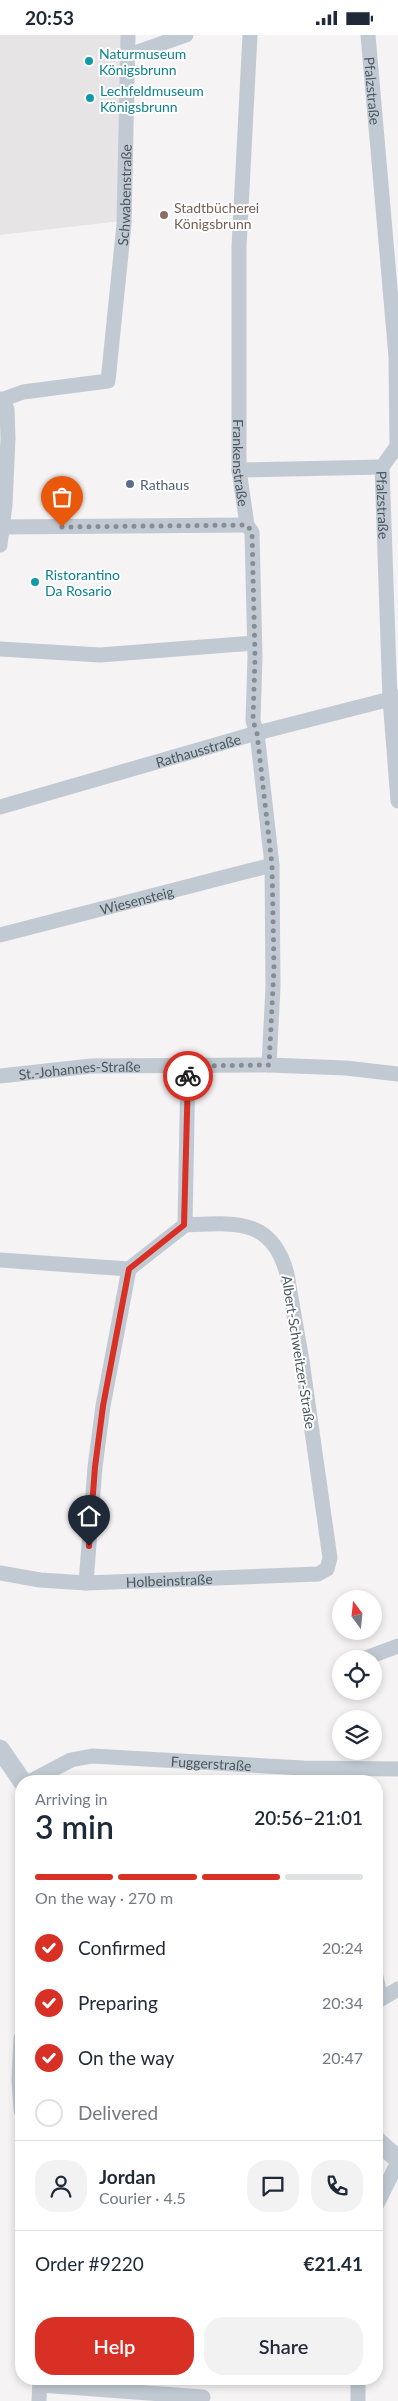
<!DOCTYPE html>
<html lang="en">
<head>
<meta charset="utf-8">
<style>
  :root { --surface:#fff; --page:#f2f2f3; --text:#1f2937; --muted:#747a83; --line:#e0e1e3; --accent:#d93025 }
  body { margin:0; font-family:Lato,sans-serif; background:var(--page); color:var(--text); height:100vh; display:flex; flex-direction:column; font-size:19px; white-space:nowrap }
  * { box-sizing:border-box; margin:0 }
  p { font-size:16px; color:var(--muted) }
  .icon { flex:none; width:28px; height:28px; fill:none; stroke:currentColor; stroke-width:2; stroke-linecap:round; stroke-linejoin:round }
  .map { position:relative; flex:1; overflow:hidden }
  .drawer { position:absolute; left:15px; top:1740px; width:368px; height:610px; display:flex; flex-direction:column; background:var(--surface); border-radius:20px; box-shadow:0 2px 8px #0003 }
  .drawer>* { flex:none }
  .needle { width:32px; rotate:345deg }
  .fabs { position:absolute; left:332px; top:1555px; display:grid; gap:10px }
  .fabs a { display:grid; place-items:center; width:50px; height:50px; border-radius:50%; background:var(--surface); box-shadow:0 2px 8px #0003; font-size:25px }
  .pin { position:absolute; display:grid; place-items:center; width:42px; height:42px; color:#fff; margin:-51px -21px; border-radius:50% 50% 50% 0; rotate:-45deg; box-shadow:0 0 5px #0007 }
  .pin .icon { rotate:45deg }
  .courier { position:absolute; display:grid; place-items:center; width:50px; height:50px; margin:-25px; border:4px solid #d93025; border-radius:50%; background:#fff; color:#222; box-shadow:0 1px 6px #0007 }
  .head em { font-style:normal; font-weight:600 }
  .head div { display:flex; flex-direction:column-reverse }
  .head { display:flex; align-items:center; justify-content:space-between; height:85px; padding:0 20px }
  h1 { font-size:32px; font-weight:600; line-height:38px }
  .bar { display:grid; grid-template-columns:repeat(4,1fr); gap:8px 5px; align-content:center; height:60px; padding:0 20px }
  .bar i { height:6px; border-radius:4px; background:var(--line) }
  .bar .on { background:var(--accent) }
  .bar p { grid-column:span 4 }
  .line { display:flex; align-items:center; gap:12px; padding:0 20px; border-top:1px solid var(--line) }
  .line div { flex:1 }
  .round { display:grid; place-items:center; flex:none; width:52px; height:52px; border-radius:20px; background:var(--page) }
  ol { padding:0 20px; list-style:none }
  li { display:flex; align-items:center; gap:15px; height:55px }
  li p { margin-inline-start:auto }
  li .icon { padding:5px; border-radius:50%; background:var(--accent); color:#fff; stroke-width:4 }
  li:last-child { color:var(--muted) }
  li i { width:28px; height:28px; border:2px solid var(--line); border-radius:50% }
  .primary-button { display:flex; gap:10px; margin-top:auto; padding:10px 20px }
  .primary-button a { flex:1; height:58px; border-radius:20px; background:var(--accent); color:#fff; font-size:20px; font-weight:600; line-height:58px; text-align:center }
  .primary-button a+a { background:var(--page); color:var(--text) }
  .status { display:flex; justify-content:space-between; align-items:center; height:35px; padding:0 25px; background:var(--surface); direction:ltr }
  .status svg { height:14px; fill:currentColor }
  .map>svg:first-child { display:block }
</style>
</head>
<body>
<div class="status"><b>20:53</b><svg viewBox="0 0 49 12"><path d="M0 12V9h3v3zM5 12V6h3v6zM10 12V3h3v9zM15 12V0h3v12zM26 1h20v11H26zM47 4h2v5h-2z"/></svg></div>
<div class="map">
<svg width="398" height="2366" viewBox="0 0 398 2366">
  <rect width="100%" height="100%" fill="#f5f3f3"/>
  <path fill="#e6e4e5" d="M0,0H122L121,186L0,200Z"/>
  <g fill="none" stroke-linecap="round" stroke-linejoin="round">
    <g stroke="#c1cad2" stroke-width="15">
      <path id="s1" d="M250,0L239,212V435L247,490L252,497L255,622L253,686L257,698L272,830L273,952L269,1030"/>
      <path id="s2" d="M368,0L396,322L397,411L382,432L390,664L398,766"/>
      <path d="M129,20L186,0"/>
      <path d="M0,364L7,374L8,403L5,470L0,510"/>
      <path id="s3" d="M1,365L23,357L108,346L124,189L128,0"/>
      <path d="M239,435L382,432"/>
      <path d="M3,492L247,490"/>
      <path d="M0,614L100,620L254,608"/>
      <path id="s4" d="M0,772L257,698L398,662"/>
      <path id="s5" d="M0,900L272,830"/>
      <path id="s6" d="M0,1041L91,1031L269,1030L346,1033L398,1039"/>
      <path d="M0,1225L129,1234"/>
      <path d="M129,1234L185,1190L188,1031"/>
      <path id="s7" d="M0,1538L40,1545L86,1548L318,1539L327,1534L330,1523L302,1326L287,1239C272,1182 234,1188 185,1190"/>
      <path d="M86,1548L95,1432L103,1371L129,1234"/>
      <path d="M363,1624L398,1611"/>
      <path id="s8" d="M31,1746L71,1725L92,1721L303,1733L398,1734"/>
      <path d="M376,1942L381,1963"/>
      <path d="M376,1967L398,1954"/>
      <path d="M21,2003L19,2044L21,2075"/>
      <path d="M376,2171L398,2127"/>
      <path d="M358,2344V2366"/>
      <path d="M40,2350L203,2362"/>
      <path d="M39,2366L40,2344"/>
    </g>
    <path stroke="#c1cad2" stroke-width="19" d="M0,1714L22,1746
      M376,2105L398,2124"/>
  </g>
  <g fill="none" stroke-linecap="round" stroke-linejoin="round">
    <path stroke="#868d94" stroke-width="5" stroke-dasharray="0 9" d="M62,492L247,490L252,497L255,622L253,686L257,698L272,830L274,933L269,1030L188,1031V1041"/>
    <path stroke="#d93025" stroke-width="6" d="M89,1511L95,1432L103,1371L129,1234L184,1190L188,1041"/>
  </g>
  <g fill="#0f9aa8" stroke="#fff" stroke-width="2">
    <circle cx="89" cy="26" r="5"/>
    <circle cx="90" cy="63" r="5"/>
    <circle cx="35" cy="547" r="5"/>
  </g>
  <circle fill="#8d6e63" stroke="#fff" stroke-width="2" cx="164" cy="180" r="5"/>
  <circle fill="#5c6f8a" stroke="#fff" stroke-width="2" cx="130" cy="449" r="5"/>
  <g text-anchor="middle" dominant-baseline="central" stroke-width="4" stroke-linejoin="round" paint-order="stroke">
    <g font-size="14" fill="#0d838f" stroke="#fff" text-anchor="start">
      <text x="99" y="18">Naturmuseum<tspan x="99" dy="16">Königsbrunn</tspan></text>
      <text x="100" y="55">Lechfeldmuseum<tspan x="100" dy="16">Königsbrunn</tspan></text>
      <text x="45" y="539">Ristorantino<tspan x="45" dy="16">Da Rosario</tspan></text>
    </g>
    <g font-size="14" fill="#4a5661" stroke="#fff">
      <text stroke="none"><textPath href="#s2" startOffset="56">Pfalzstraße</textPath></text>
      <text stroke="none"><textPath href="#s3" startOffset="296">Schwabenstraße</textPath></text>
      <text stroke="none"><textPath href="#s1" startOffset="428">Frankenstraße</textPath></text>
      <text stroke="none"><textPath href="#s2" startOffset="476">Pfalzstraße</textPath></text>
      <text stroke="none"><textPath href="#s4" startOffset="206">Rathausstraße</textPath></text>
      <text stroke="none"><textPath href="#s5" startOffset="141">Wiesensteig</textPath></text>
      <text stroke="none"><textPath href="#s6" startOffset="80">St.-Johannes-Straße</textPath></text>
      <text transform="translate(299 1317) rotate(81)">Albert-Schweitzer-Straße</text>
      <text stroke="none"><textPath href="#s7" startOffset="170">Holbeinstraße</textPath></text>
      <text stroke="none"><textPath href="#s8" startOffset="186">Fuggerstraße</textPath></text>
    </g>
    <g font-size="14" fill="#785e54" stroke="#fff" text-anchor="start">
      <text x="174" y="172">Stadtbücherei<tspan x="174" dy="16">Königsbrunn</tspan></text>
    </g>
    <g font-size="14" fill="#4e5e75" stroke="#fff" text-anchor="start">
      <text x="140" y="449">Rathaus</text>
    </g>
  </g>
</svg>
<div class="fabs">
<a><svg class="needle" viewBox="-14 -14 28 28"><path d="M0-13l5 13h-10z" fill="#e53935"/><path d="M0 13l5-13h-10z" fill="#747a83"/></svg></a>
<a><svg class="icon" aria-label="locate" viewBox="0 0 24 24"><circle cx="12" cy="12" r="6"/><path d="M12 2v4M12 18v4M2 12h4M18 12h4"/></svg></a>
<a><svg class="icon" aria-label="layers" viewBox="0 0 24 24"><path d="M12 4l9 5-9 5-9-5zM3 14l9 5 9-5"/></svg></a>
</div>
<div class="pin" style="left:62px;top:492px;background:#ea580c"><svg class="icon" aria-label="bag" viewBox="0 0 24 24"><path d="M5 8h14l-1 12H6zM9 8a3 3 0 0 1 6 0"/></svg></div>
<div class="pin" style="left:89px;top:1511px;background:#1f2937"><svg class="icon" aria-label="home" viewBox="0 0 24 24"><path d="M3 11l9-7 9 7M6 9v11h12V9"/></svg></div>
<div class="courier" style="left:188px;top:1041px"><svg class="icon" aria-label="bike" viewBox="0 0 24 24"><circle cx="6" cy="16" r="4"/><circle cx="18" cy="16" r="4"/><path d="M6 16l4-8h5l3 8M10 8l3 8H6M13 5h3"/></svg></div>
<section class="drawer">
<div class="head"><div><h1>3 min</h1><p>Arriving in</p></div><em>20:56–21:01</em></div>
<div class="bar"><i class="on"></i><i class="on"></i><i class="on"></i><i></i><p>On the way · 270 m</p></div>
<ol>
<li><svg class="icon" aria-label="check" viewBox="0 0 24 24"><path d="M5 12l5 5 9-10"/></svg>Confirmed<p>20:24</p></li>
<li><svg class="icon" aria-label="check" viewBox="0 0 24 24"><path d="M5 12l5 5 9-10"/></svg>Preparing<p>20:34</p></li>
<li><svg class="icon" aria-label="check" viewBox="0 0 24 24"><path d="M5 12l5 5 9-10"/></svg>On the way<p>20:47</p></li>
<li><i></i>Delivered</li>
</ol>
<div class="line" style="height:90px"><a class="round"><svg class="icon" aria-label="person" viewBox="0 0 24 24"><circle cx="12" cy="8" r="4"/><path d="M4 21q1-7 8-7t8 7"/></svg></a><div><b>Jordan</b><p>Courier · 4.5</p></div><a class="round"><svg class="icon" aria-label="chat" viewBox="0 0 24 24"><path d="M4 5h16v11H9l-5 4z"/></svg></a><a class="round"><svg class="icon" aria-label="phone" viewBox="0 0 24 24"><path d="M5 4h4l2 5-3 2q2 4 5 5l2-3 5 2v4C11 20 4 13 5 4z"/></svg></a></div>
<div class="line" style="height:65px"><div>Order #9220</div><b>€21.41</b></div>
<div class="primary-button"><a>Help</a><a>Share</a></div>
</section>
</div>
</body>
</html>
